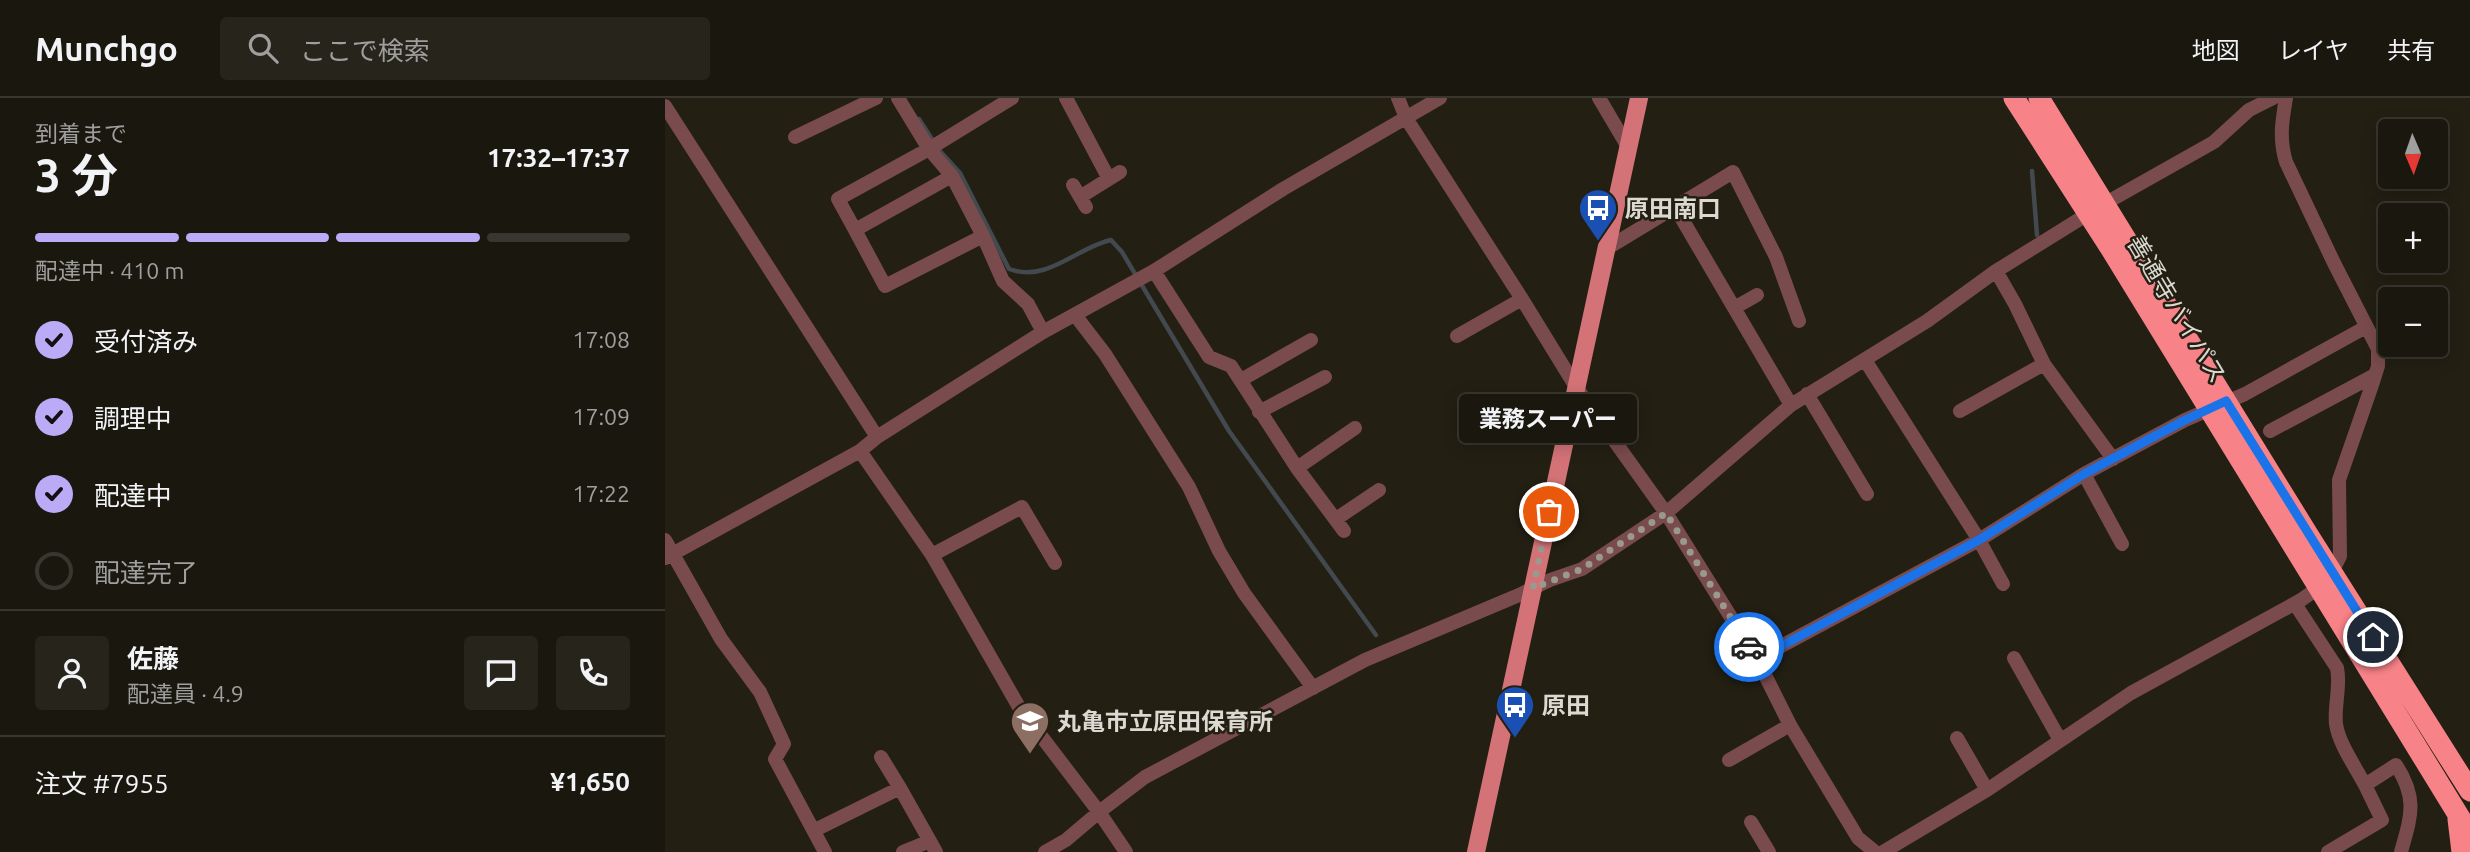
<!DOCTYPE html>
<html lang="ja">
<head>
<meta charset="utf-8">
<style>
  :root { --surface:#1a170e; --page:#27241c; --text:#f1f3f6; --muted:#9f9f9e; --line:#38362e; --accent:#bbaaf6 }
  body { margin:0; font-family:Ubuntu,"Noto Sans JP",sans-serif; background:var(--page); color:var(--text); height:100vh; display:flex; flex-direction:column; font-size:26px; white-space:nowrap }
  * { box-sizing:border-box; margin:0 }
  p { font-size:23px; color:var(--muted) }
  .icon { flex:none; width:38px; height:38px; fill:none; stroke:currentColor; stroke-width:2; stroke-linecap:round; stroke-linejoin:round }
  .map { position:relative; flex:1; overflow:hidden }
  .side { display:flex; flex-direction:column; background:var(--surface); width:665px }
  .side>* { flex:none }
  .needle { width:46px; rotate:178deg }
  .controls { position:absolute; left:1713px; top:21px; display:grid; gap:14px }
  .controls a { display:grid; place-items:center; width:70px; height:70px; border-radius:7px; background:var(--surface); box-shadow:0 4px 18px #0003,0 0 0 2px var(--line); font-size:35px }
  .pin { position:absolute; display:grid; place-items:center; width:60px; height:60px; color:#fff; margin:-30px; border:4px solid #fff; border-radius:50%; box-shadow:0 2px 7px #0007 }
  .courier { position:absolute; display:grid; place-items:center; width:70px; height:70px; margin:-35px; border:5px solid #1a73e8; border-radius:50%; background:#fff; color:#222; box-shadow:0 2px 9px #0007 }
  .bubble { position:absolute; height:49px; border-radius:7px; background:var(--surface); box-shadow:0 4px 18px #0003,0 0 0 2px var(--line); font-size:23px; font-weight:700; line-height:49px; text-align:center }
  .overview em { font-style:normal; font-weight:700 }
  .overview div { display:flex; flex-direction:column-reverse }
  .overview { display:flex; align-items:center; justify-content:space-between; height:119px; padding:0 35px }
  h1 { font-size:46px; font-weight:700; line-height:52px }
  .bar { display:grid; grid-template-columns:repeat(4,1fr); gap:10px 7px; align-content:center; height:84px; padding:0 35px }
  .bar i { height:9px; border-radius:5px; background:var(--line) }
  .bar .on { background:var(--accent) }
  .bar p { grid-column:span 4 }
  .line { display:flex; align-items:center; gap:18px; padding:0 35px; border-top:2px solid var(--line) }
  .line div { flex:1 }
  .round { display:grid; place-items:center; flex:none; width:74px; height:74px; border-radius:7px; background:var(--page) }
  ol { padding:0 35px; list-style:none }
  li { display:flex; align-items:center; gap:21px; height:77px }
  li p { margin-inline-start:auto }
  li .icon { padding:7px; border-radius:50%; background:var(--accent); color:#111; stroke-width:4 }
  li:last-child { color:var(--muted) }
  li i { width:38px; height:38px; border:4px solid var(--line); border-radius:50% }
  header { display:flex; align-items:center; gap:42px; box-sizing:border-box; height:98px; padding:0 35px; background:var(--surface); border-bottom:2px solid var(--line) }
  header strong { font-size:33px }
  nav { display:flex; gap:38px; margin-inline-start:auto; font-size:24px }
  .search { width:490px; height:63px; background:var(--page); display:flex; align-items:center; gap:18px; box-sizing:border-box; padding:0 24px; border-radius:7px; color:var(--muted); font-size:26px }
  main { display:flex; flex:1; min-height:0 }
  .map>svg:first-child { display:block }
</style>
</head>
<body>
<header>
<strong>Munchgo</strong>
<div class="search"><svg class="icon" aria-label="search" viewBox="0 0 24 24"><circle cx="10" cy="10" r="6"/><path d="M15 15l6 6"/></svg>ここで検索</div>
<nav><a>地図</a><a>レイヤ</a><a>共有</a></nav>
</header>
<main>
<section class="side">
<div class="overview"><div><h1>3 分</h1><p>到着まで</p></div><em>17:32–17:37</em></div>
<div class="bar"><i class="on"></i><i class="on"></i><i class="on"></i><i></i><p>配達中 · 410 m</p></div>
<ol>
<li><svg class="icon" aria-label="check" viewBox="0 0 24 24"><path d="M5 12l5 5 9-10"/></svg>受付済み<p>17:08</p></li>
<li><svg class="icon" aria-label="check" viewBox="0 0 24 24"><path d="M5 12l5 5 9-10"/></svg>調理中<p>17:09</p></li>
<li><svg class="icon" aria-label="check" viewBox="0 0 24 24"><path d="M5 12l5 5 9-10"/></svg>配達中<p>17:22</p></li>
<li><i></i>配達完了</li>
</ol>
<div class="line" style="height:126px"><a class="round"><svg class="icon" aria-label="person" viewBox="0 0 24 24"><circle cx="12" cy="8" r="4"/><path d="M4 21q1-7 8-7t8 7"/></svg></a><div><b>佐藤</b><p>配達員 · 4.9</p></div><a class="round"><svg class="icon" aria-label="chat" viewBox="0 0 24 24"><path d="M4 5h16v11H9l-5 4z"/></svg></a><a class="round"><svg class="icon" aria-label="phone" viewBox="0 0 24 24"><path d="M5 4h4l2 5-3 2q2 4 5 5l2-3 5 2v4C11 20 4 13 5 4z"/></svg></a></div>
<div class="line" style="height:91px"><div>注文 #7955</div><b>¥1,650</b></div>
</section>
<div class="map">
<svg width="1805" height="754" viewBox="0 0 1805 754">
  <rect width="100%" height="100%" fill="#231f13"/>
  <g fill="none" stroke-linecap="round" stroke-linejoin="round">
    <path stroke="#424a4f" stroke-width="4.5" d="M254,21L274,52L295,75L344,171C383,185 412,149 446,142L457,154L564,333L711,537
      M1367,73L1372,137"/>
    <path stroke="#794b4c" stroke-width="14" d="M233,0L264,51L173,101L190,132L287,78
      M347,0L264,51L287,78L318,138L338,183L363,206L378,234
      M401,0L444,81
      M733,0L741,20L857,201L911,289L1001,415L1092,561L1125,627L1193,740L1210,754
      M934,0L963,49
      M0,8L212,339
      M130,39L211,0
      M408,87L421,109
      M415,99L455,74
      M1010,109L1126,307
      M190,132L220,188L318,138
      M941,151L1068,74L1111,159L1134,223
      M489,173L544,259L566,268L632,370L679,433
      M1331,173L1350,206L1379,266L1448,361
      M1069,210L1092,197
      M410,217L440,256L524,389L554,453L579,495L648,590
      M792,238L857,201
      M1200,262L1314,442L1338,486
      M576,282L646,242
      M1142,296L1202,396
      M1295,313L1379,266
      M594,314L660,279
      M1605,333L1710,277
      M195,353L267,457L354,609L434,714L461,754
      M632,370L690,330
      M1419,376L1457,446
      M671,421L714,392
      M0,442L56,541L95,594L119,646L110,661L160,754
      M267,457L357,409L390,465
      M0,460L195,353L212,339L378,234L489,173L618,91L775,0
      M1630,506L1672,570C1676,588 1669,607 1671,626C1674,646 1690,668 1700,687L1731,667C1753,701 1746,718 1736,754
      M1349,560L1395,642
      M1092,561L1314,442L1419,376L1520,322L1580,296L1701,229
      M1292,640L1322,692
      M216,659L235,690
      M1064,662L1125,627
      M1086,724L1104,754
      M150,732L235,690L271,754
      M238,754L265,743
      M380,754L401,742L434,714L480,679L700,562L854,497L885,482L917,471L1001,415L1126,307L1262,223L1331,173L1439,106L1549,44L1584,12L1608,0
      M1218,754L1322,692L1466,595L1636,502L1653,490L1667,474L1675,458L1674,382L1707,287L1713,268V251L1669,165L1621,64C1614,41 1617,23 1621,0
      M1663,754L1717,722L1700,687"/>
    <path stroke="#d37377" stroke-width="18" d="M811,754L974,0"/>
    <path stroke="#f78288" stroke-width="21" d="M1349,0L1446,151L1805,736
      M1374,0L1642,435L1805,693
      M1793,721L1797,754"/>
  </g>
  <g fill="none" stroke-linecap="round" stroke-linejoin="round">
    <path stroke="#9b988e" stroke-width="7" stroke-dasharray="0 12.6" d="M884,414L868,490L917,471L1001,415L1084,549"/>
    <path stroke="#1a73e8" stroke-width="9" d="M1084,549L1092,561L1314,442L1419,376L1520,322L1561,303L1708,539"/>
  </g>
  <defs>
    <g id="bus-pin" transform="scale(2.0125)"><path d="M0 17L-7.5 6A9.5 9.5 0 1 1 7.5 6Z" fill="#1a4fb4" stroke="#231f13"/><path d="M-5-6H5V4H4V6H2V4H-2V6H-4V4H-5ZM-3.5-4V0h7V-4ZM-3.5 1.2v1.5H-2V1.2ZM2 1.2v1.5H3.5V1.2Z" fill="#fff"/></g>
    <g id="school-pin" transform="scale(2.0125)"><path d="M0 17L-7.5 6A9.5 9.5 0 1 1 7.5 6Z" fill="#8d6e63" stroke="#231f13"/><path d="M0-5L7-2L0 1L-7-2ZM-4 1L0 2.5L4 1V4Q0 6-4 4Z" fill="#fff"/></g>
  </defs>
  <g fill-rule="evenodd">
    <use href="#bus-pin" x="933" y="110"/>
    <use href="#bus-pin" x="850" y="607"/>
    <use href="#school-pin" x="365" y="623"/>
  </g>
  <g text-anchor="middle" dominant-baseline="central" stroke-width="5" stroke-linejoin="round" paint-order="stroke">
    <g font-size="24" font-weight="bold" fill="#dbd9d1" stroke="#231f13" text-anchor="start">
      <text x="960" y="110">原田南口</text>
      <text x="877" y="607">原田</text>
      <text x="392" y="623">丸亀市立原田保育所</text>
    </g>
    <g font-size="24" fill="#dbd9d1" stroke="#231f13">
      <text transform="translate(1512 211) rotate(59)">善通寺バイパス</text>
    </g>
  </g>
</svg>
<div class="controls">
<a><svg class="needle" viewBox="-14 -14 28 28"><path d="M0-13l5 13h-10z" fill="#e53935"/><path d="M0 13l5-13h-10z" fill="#9f9f9e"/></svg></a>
<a>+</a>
<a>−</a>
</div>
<div class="pin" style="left:884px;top:414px;background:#ea580c"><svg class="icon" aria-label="bag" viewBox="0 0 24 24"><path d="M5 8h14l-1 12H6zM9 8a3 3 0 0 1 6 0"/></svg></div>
<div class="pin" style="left:1708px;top:539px;background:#1f2937"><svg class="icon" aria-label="home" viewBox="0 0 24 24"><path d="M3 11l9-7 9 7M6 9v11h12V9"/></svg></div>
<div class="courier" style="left:1084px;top:549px"><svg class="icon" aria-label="car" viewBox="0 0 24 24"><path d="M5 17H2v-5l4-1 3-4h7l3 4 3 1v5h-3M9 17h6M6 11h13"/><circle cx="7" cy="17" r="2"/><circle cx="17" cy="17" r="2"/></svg></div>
<div class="bubble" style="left:794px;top:296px;width:178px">業務スーパー</div>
</div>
</main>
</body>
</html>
